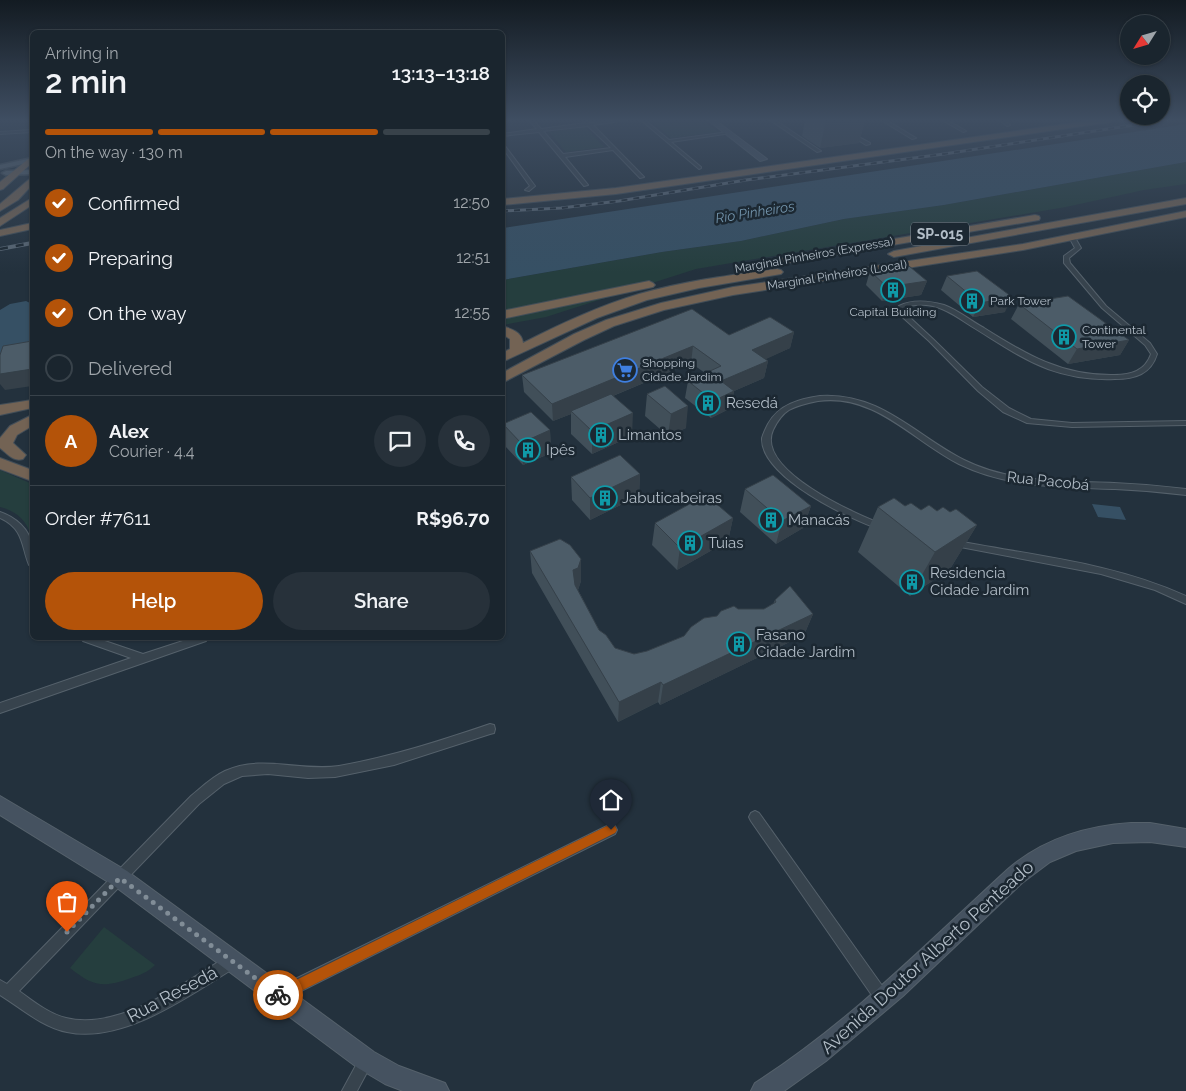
<!DOCTYPE html>
<html lang="en">
<head>
<meta charset="utf-8">
<style>
  :root { --surface:#1a252e; --page:#27313a; --text:#f1f3f6; --muted:#9fa5aa; --line:#38424a; --accent:#b45309 }
  body { margin:0; font-family:Raleway,sans-serif; background:var(--page); color:var(--text); height:100vh; display:flex; flex-direction:column; font-size:19px; white-space:nowrap }
  * { box-sizing:border-box; margin:0 }
  p { font-size:16px; color:var(--muted) }
  .icon { flex:none; width:28px; height:28px; fill:none; stroke:currentColor; stroke-width:2; stroke-linecap:round; stroke-linejoin:round }
  .map { position:relative; flex:1; overflow:hidden }
  .panel { position:absolute; left:30px; top:30px; width:475px; height:610px; display:flex; flex-direction:column; background:var(--surface); border-radius:8px; box-shadow:0 1px 4px #0004,0 0 0 1px var(--line) }
  .panel>* { flex:none }
  .needle { width:32px; rotate:233deg }
  .controls { position:absolute; left:1120px; top:15px; display:grid; gap:10px }
  .controls a { display:grid; place-items:center; width:50px; height:50px; border-radius:50%; background:var(--surface); box-shadow:0 1px 4px #0004,0 0 0 1px var(--line); font-size:25px }
  .pin { position:absolute; display:grid; place-items:center; width:42px; height:42px; color:#fff; margin:-51px -21px; border-radius:50% 50% 50% 0; rotate:-45deg; box-shadow:0 0 5px #0007 }
  .pin .icon { rotate:45deg }
  .courier { position:absolute; display:grid; place-items:center; width:50px; height:50px; margin:-25px; border:4px solid #b45309; border-radius:50%; background:#fff; color:#222; box-shadow:0 1px 6px #0007 }
  .summary em { font-style:normal; font-weight:600 }
  .summary div { display:flex; flex-direction:column-reverse }
  .summary { display:flex; align-items:center; justify-content:space-between; height:85px; padding:0 15px }
  h1 { font-size:32px; font-weight:600; line-height:38px }
  .bar { display:grid; grid-template-columns:repeat(4,1fr); gap:8px 5px; align-content:center; height:60px; padding:0 15px }
  .bar i { height:6px; border-radius:4px; background:var(--line) }
  .bar .active { background:var(--accent) }
  .bar p { grid-column:span 4 }
  .line { display:flex; align-items:center; gap:12px; padding:0 15px; border-top:1px solid var(--line) }
  .line div { flex:1 }
  .round { display:grid; place-items:center; flex:none; width:52px; height:52px; border-radius:26px; background:var(--page) }
  ol { padding:0 15px; list-style:none }
  li { display:flex; align-items:center; gap:15px; height:55px }
  li p { margin-inline-start:auto }
  li .icon { padding:5px; border-radius:50%; background:var(--accent); color:#fff; stroke-width:4 }
  li:last-child { color:var(--muted) }
  li i { width:28px; height:28px; border:2px solid var(--line); border-radius:50% }
  .action { display:flex; gap:10px; margin-top:auto; padding:10px 15px }
  .action a { flex:1; height:58px; border-radius:30px; background:var(--accent); color:#fff; font-size:20px; font-weight:600; line-height:58px; text-align:center }
  .action a+a { background:var(--page); color:var(--text) }
  .map>svg:first-child { display:block }
</style>
</head>
<body>
<div class="map">
<svg width="1186" height="1091" viewBox="0 0 1186 1091">
  <rect width="100%" height="100%" fill="#23313d"/>
  <path fill="#253e3e" d="M650,120H702L718,132L671,138Z
    M585,127L604,147L566,152L549,132Z
    M1186,162V184L1144,190L1066,207L696,269L546,317L503,325V280L662,252L741,241L844,219L944,205Z
    M0,470L32,484V538C27,521 17,511 0,507Z
    M104,927L155,965C148,972 140,975 131,978C103,988 94,987 70,968Z"/>
  <path fill="#365064" d="M1186,124V162L944,205L844,219L741,241L662,252L503,280V228Z
    M26,301L32,304V353L0,359V310L10,304Z
    M1092,504L1120,507L1126,520L1098,517Z"/>
  <g fill="none" stroke-linecap="round" stroke-linejoin="round">
    <g stroke="#55616b" stroke-width="2">
      <path id="street" d="M529,120H533L541,129L586,123L585,122L587,121L590,123L627,120L593,125L644,177L640,178L613,150L565,157L588,185L584,186L539,132L502,136V134L537,129ZM588,126L611,148L563,154L543,131Z
        M641,120H645L669,140L729,132L731,133L671,142L701,167V168L699,169Z
        M770,120H775L821,151L817,152Z
        M881,120H886L916,138L912,139Z
        M942,120H947L966,131L963,132Z
        M999,120H1004L1010,125L1007,126Z
        M32,130V132L0,134V132Z
        M851,133L870,143V144L866,145L850,135Z
        M502,142L535,186L529,191L525,190L530,186L502,147Z
        M1072,235L1074,236L1081,248L1069,258L1070,263L1106,306L1150,343L1157,354C1151,374 1135,379 1115,379C1092,380 1070,377 1048,369C1021,359 996,341 971,326C962,320 952,313 942,309C931,304 915,303 904,308L905,313L933,339L982,387L1009,408L1031,419L1072,423L1186,421V425L1072,427L1027,423L1003,412L978,391L929,341L899,314V306C913,299 929,301 944,305C958,310 971,321 984,328C1027,355 1062,376 1114,375C1131,375 1145,371 1151,354L1145,345L1102,308L1064,263V256L1075,248L1069,237Z
        M820,396C880,392 915,435 964,460C1010,483 1063,481 1114,483C1138,484 1162,486 1186,489V495C1162,492 1138,490 1115,489C1062,487 1008,488 959,464C913,441 875,393 818,401C808,403 798,405 789,410C781,415 777,422 773,430C755,470 857,515 885,525L886,527L882,530C851,520 760,477 762,438C763,434 766,428 768,424C779,404 800,399 820,396Z
        M0,512C15,517 30,529 32,546C34,552 32,560 32,566L29,565C21,545 24,529 0,518Z
        M953,540C1033,556 1111,562 1186,596V604L1155,590L1101,574L950,545L949,543L950,541Z
        M81,638H96L143,654L192,638H208L206,641L0,713V703L131,658L83,641Z
        M490,724L494,725L495,729L494,733L490,734L394,765L335,777L308,778L268,774L242,776L224,784L199,804L19,991C33,1001 49,1014 66,1018C119,1031 183,984 226,957L231,955L236,957L238,962L236,967C190,995 124,1044 67,1032C42,1027 21,1008 0,995V980L7,984L191,796C202,787 212,777 225,771C262,754 300,772 339,766C390,757 440,741 490,724Z
        M755,811L759,813L888,994L890,999L888,1004L883,1006L878,1004L751,821L749,817L751,813Z
        M611,824L615,826L617,830L615,834L285,999L280,1001L275,999L273,994L275,989Z
        M366,1054L371,1056L373,1061L357,1091H342L361,1056Z"/>
    </g>
    <g stroke="#55616b" stroke-width="2">
      <path id="secondary" d="M708,120H715L767,159L760,161Z
        M0,796L127,871L374,1052L399,1066L445,1083L449,1091H403L385,1084L358,1068L113,885L0,815Z
        M1131,823H1150L1186,829V847L1150,842L1113,843L1076,851L1050,862L1022,883L903,996L826,1061L784,1091H751L755,1083C849,1023 926,944 1008,869C1043,839 1085,826 1131,823Z"/>
    </g>
    <g stroke="#404c56" stroke-width="3">
      <path id="primary" d="M32,158V162L0,169V165Z
        M32,170V174L6,175L2,173L6,171Z"/>
    </g>
    <g stroke="#424e58" stroke-width="2">
      <path id="highway" d="M1093,120H1114L1110,122L616,194L502,205V199L616,188Z
        M32,156V163L3,189L0,190V182Z
        M32,177V185L18,200L0,211V204Z
        M32,198V205L0,226V218Z
        M1186,198V204L894,257L888,254L894,251Z
        M1186,211V217L1023,250L733,295L664,310L614,326L584,340L502,383V373L574,334L606,320L661,303L733,287L1023,244Z
        M1035,215L1039,216L1040,218L1039,220L758,268L752,265L758,262Z
        M32,223V229L0,236V230Z
        M777,269L781,270L783,272L781,274L699,288L647,300L597,318L502,362V353L510,349V339L502,334V326C512,329 522,332 523,343C560,324 599,306 639,294C684,281 731,275 777,269Z
        M649,281L653,283L655,285L653,287L502,319V311Z
        M32,400V408L0,415V405Z
        M32,415V426L17,435L13,443L26,455L23,459C13,462 8,454 0,448V438L10,426Z
        M0,458L32,470V481L0,469Z"/>
    </g>
    <use href="#street" fill="#37434d" fill-rule="evenodd"/>
    <use href="#secondary" fill="#455260" fill-rule="evenodd"/>
    <use href="#primary" fill="#55626d" fill-rule="evenodd"/>
    <use href="#highway" fill="#736354" fill-rule="evenodd"/>
    <g stroke="#596774" stroke-width="3">
      <path id="rail-far1" d="M502,211L561,208L619,201L746,180L944,154L1167,120"/>
    </g>
    <g stroke="#596774" stroke-width="4">
      <path id="rail" d="M0,249L32,243"/>
    </g>
    <use href="#rail-far1" stroke="#1c2832" stroke-width="2" stroke-dasharray="6" stroke-linecap="butt"/>
    <use href="#rail" stroke="#1c2832" stroke-width="2.5" stroke-dasharray="8" stroke-linecap="butt"/>
  </g>
  <path fill="#414f59" d="M805,120H865L859,143L820,148L802,136Z
    M870,271L927,281L921,295L882,301L866,285Z
    M947,276L1005,312L973,317L941,290Z
    M1019,304L1129,340L1120,355L1068,364L1011,319Z
    M794,332L790,348L765,359L768,361L764,378L734,391L731,408L711,418L685,398L688,381L705,373L691,363L613,396L632,436L592,454L571,434V414L553,421L524,392L522,375L729,335Z
    M665,386L686,428L668,436L645,416L647,394Z
    M503,424L550,430L551,453L523,465L505,446Z
    M640,474L639,496L590,520L572,500L571,477Z
    M745,489L811,506L803,528L776,544L740,512Z
    M878,507L937,511L950,512L977,525L950,569L910,596L858,552Z
    M733,518L728,541L677,570L652,545L655,523Z
    M530,551L581,559V581L578,590L599,630L615,648L634,654L647,651L684,636L717,616L738,609H764L773,604L775,600L813,614L804,635L660,705L658,702L618,722L532,573Z"/>
  <path fill="#354049" d="M826,120H865L859,143L820,148Z
    M927,281L921,295L882,301L887,287Z
    M1012,297L1005,312L973,317L980,303Z
    M794,332L790,348L749,367L752,350Z
    M1129,340L1120,355L1068,364L1077,349Z
    M693,346L691,363L572,413L571,411V414L553,421L552,404Z
    M768,361L764,378L718,398L721,381Z
    M32,369V386L5,390L0,384V374Z
    M734,391L731,408L711,418L713,401Z
    M688,406L686,428L668,436L671,414Z
    M633,413L632,436L592,454V431Z
    M550,430L551,453L523,465L521,443Z
    M640,474L639,496L590,520V498Z
    M811,506L803,528L776,544L782,521Z
    M733,518L728,541L677,570L680,548Z
    M977,525L950,569L910,596L935,552Z
    M581,559V581L578,590L574,591L573,570Z
    M813,614L804,635L660,705L663,685Z
    M661,682L658,702L618,722L619,702Z"/>
  <path fill="#4c5c68" stroke="#354049" d="M909,266L927,281L887,287L870,271Z
    M977,271L1012,297L980,303L947,276Z
    M1068,296L1129,340L1077,349L1019,304Z
    M692,309L729,335L770,317L794,332L752,350L768,361L721,381L734,391L713,401L688,381L721,366L693,346L552,404L522,375Z
    M32,341V369L0,374V355L3,346Z
    M665,386L688,406L671,414L647,394Z
    M611,394L633,413L592,431L571,411Z
    M531,412L550,430L521,443L503,424Z
    M620,455L640,474L590,498L571,477Z
    M773,475L811,506L782,521L745,489Z
    M706,495L733,518L680,548L655,523Z
    M894,498L905,506L911,503L921,510L929,505L937,511L943,507L950,512L956,509L977,525L935,552L878,507Z
    M560,539L570,545L581,559L578,568L573,570L575,585L599,630L606,635L615,648L634,654L647,651L684,636L691,627L704,618L717,616L721,611L734,606L738,609H764L776,602L775,600L790,586L813,614L663,685L661,682L619,702L530,551Z"/>
  <linearGradient id="sky" x2="0" y2="1"><stop stop-color="#131b22"/><stop offset="0.44" stop-color="#3f4e62"/><stop offset="1" stop-color="#3f4e62" stop-opacity="0"/></linearGradient>
  <rect width="1186" height="273" fill="url(#sky)"/>
  <path fill="#b45309" d="M611,824L615,826L617,830L615,833L283,1000L278,1002L274,1000L272,995L274,991Z"/>
  <g fill="none" stroke-linecap="round" stroke-linejoin="round">
    <path stroke="#818d97" stroke-width="5" stroke-dasharray="0 9" d="M67,932L120,878L278,995"/>
  </g>
  <defs>
    <g id="building-ring" transform="scale(1.25)"><circle r="9.5" fill="#1c2832" stroke="#0f9aa8" stroke-width="1.5"/><path d="M-4-6H4V6H1V3H-1V6H-4ZM-2.5-4.3h1.7v1.8h-1.7ZM.8-4.3h1.7v1.8H.8ZM-2.5-1h1.7V.8h-1.7ZM.8-1h1.7V.8H.8Z" fill="#0f9aa8"/></g>
    <g id="supermarket-ring" transform="scale(1.25)"><circle r="9.5" fill="#1c2832" stroke="#3f7fe0" stroke-width="1.5"/><path d="M-6-5.5h2.5l.6 2H6L4.5 2H-2.5L-4.4-4H-6ZM-1.5 3.2a1.3 1.3 0 1 0 .1 0ZM3 3.2a1.3 1.3 0 1 0 .1 0Z" fill="#3f7fe0"/></g>
  </defs>
  <g fill-rule="evenodd">
    <use href="#building-ring" x="893" y="290"/>
    <use href="#building-ring" x="972" y="301"/>
    <use href="#building-ring" x="1064" y="337"/>
    <use href="#supermarket-ring" x="625" y="370"/>
    <use href="#building-ring" x="708" y="403"/>
    <use href="#building-ring" x="601" y="435"/>
    <use href="#building-ring" x="528" y="450"/>
    <use href="#building-ring" x="605" y="498"/>
    <use href="#building-ring" x="771" y="520"/>
    <use href="#building-ring" x="690" y="543"/>
    <use href="#building-ring" x="912" y="582"/>
    <use href="#building-ring" x="739" y="644"/>
  </g>
  <g text-anchor="middle" dominant-baseline="central" stroke-width="5" stroke-linejoin="round" paint-order="stroke">
    <g font-size="12" fill="#b3bec8" stroke="#1c2832">
      <text transform="translate(814 255) rotate(-10)">Marginal Pinheiros (Expressa)</text>
      <text transform="translate(837 275) rotate(-9)">Marginal Pinheiros (Local)</text>
    </g>
    <g font-size="12" fill="#b3bec8" stroke="#1c2832" text-anchor="start">
      <text x="990" y="301">Park Tower</text>
      <text x="893" y="312" text-anchor="middle">Capital Building</text>
      <text x="1082" y="330">Continental<tspan x="1082" dy="14">Tower</tspan></text>
      <text x="642" y="363">Shopping<tspan x="642" dy="14">Cidade Jardim</tspan></text>
    </g>
    <g font-size="14" font-style="italic" fill="#7293ab" stroke="#1c2832">
      <text transform="translate(755 212) rotate(-9)">Rio Pinheiros</text>
    </g>
    <rect fill="#1c2832" stroke="#86919b" stroke-width="1" x="911" y="222.5" width="58" height="23" rx="4"/>
    <g font-size="14" font-weight="bold" fill="#b3bec8">
      <text x="940" y="234">SP-015</text>
    </g>
    <g font-size="15" fill="#b3bec8" stroke="#1c2832" text-anchor="start">
      <text x="726" y="403">Resedá</text>
      <text x="618" y="435">Limantos</text>
      <text x="546" y="450">Ipês</text>
      <text x="622" y="498">Jabuticabeiras</text>
      <text x="788" y="520">Manacás</text>
      <text x="708" y="543">Tuias</text>
      <text x="930" y="573">Residencia<tspan x="930" dy="17">Cidade Jardim</tspan></text>
      <text x="756" y="635">Fasano<tspan x="756" dy="17">Cidade Jardim</tspan></text>
    </g>
    <g font-size="15" fill="#b3bec8" stroke="#1c2832">
      <text transform="translate(1048 481) rotate(6)">Rua Pacobá</text>
    </g>
    <g font-size="18" fill="#b3bec8" stroke="#1c2832">
      <text transform="translate(927 957) rotate(-42)">Avenida Doutor Alberto Penteado</text>
      <text transform="translate(172 994) rotate(-28)">Rua Resedá</text>
    </g>
  </g>
</svg>
<div class="controls">
<a><svg class="needle" viewBox="-14 -14 28 28"><path d="M0-13l5 13h-10z" fill="#e53935"/><path d="M0 13l5-13h-10z" fill="#9fa5aa"/></svg></a>
<a><svg class="icon" aria-label="locate" viewBox="0 0 24 24"><circle cx="12" cy="12" r="6"/><path d="M12 2v4M12 18v4M2 12h4M18 12h4"/></svg></a>
</div>
<div class="pin" style="left:67px;top:932px;background:#ea580c"><svg class="icon" aria-label="bag" viewBox="0 0 24 24"><path d="M5 8h14l-1 12H6zM9 8a3 3 0 0 1 6 0"/></svg></div>
<div class="pin" style="left:611px;top:830px;background:#1f2937"><svg class="icon" aria-label="home" viewBox="0 0 24 24"><path d="M3 11l9-7 9 7M6 9v11h12V9"/></svg></div>
<div class="courier" style="left:278px;top:995px"><svg class="icon" aria-label="bike" viewBox="0 0 24 24"><circle cx="6" cy="16" r="4"/><circle cx="18" cy="16" r="4"/><path d="M6 16l4-8h5l3 8M10 8l3 8H6M13 5h3"/></svg></div>
<section class="panel">
<div class="summary"><div><h1>2 min</h1><p>Arriving in</p></div><em>13:13–13:18</em></div>
<div class="bar"><i class="active"></i><i class="active"></i><i class="active"></i><i></i><p>On the way · 130 m</p></div>
<ol>
<li><svg class="icon" aria-label="check" viewBox="0 0 24 24"><path d="M5 12l5 5 9-10"/></svg>Confirmed<p>12:50</p></li>
<li><svg class="icon" aria-label="check" viewBox="0 0 24 24"><path d="M5 12l5 5 9-10"/></svg>Preparing<p>12:51</p></li>
<li><svg class="icon" aria-label="check" viewBox="0 0 24 24"><path d="M5 12l5 5 9-10"/></svg>On the way<p>12:55</p></li>
<li><i></i>Delivered</li>
</ol>
<div class="line" style="height:90px"><b class="round" style="background:var(--accent);color:#fff">A</b><div><b>Alex</b><p>Courier · 4.4</p></div><a class="round"><svg class="icon" aria-label="chat" viewBox="0 0 24 24"><path d="M4 5h16v11H9l-5 4z"/></svg></a><a class="round"><svg class="icon" aria-label="phone" viewBox="0 0 24 24"><path d="M5 4h4l2 5-3 2q2 4 5 5l2-3 5 2v4C11 20 4 13 5 4z"/></svg></a></div>
<div class="line" style="height:65px"><div>Order #7611</div><b>R$96.70</b></div>
<div class="action"><a>Help</a><a>Share</a></div>
</section>
</div>
</body>
</html>
